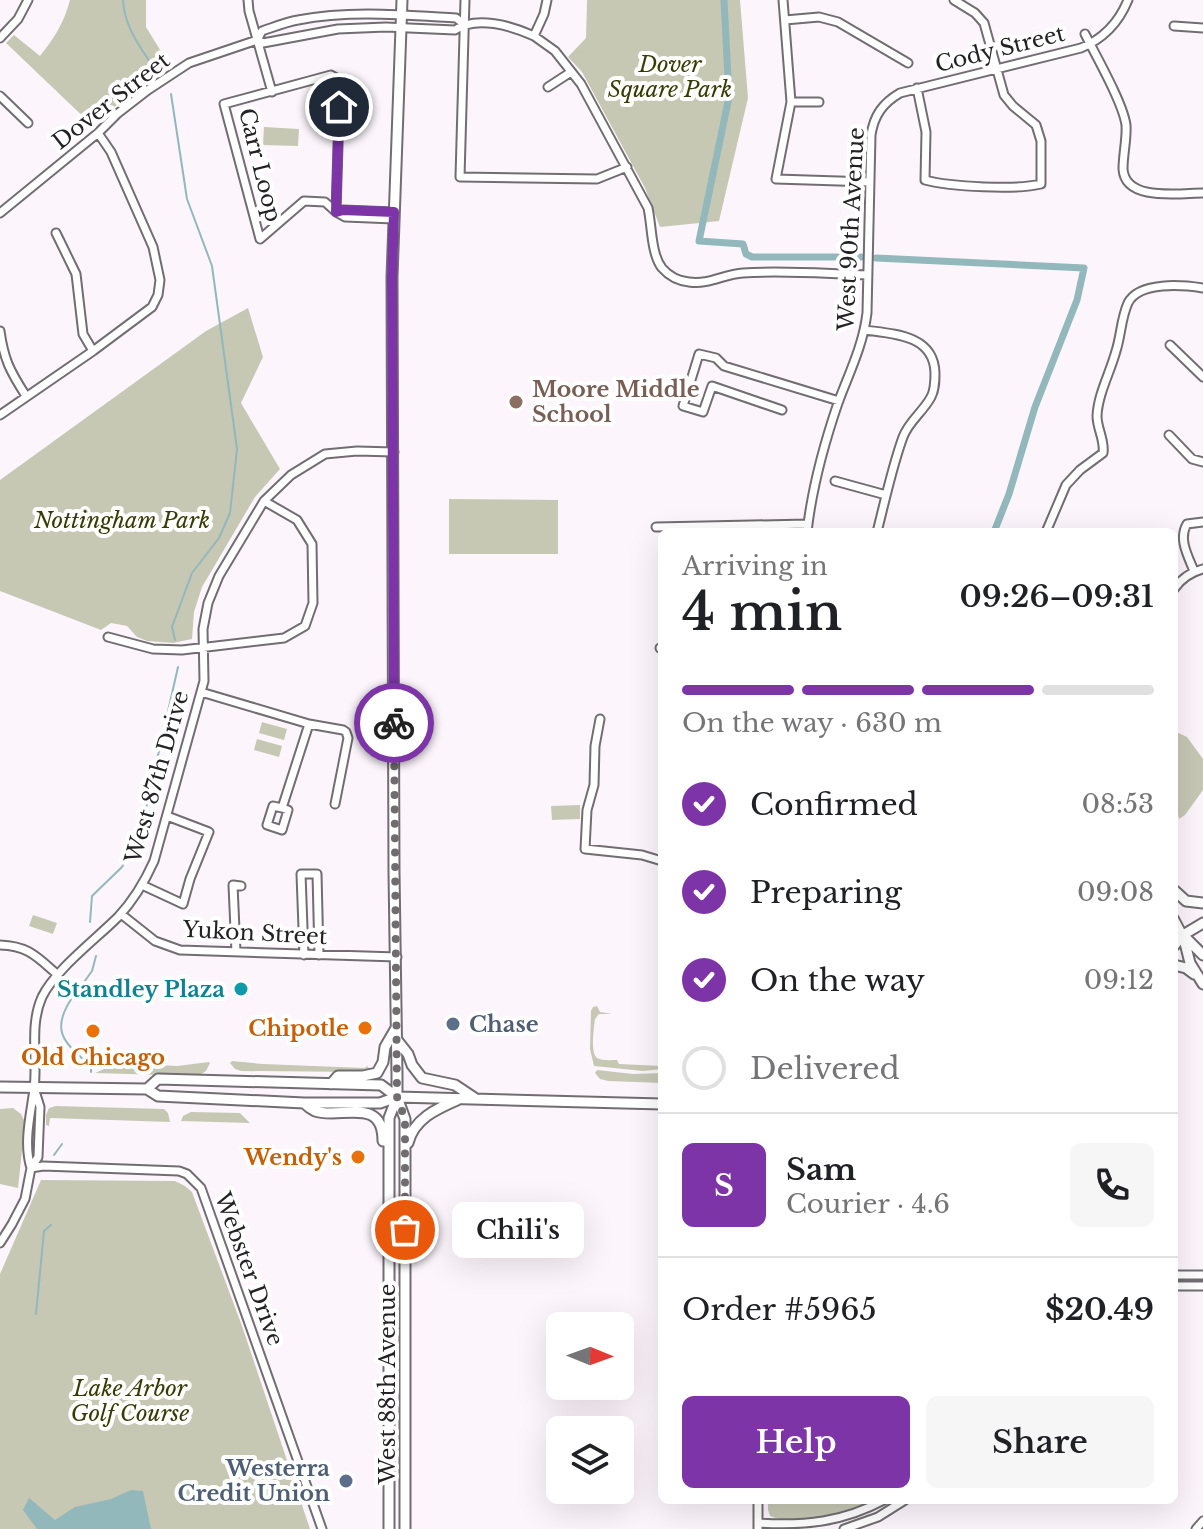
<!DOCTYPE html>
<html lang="en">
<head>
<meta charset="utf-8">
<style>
  :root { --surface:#fff; --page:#f6f6f6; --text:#202124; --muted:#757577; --line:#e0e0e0; --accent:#7c34a7 }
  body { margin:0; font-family:"Libre Baskerville",serif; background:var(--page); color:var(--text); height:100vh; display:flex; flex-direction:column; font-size:30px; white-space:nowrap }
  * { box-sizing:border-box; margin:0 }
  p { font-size:26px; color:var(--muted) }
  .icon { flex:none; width:44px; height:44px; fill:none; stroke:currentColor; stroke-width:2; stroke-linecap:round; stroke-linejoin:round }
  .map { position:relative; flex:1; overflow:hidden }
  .sheet { position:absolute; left:658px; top:528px; width:520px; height:976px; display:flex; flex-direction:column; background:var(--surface); border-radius:12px; box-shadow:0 8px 32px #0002 }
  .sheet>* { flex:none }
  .needle { width:52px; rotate:91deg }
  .tools { position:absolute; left:546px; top:1312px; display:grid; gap:16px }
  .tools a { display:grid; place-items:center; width:88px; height:88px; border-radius:12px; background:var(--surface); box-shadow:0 8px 32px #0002; font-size:40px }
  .pin { position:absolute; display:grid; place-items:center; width:68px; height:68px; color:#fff; margin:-34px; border:4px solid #fff; border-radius:50%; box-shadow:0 2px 8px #0007 }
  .courier { position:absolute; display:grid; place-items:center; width:80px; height:80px; margin:-40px; border:6px solid #7c34a7; border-radius:50%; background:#fff; color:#222; box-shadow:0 2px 10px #0007 }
  .bubble { position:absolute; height:56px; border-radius:12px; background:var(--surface); box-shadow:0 8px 32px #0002; font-size:26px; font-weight:600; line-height:56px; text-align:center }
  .head em { font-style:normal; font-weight:600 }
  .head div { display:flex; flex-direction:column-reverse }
  .head { display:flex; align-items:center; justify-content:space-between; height:136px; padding:0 24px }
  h1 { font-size:52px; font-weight:600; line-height:60px }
  .bar { display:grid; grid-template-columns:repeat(4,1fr); gap:12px 8px; align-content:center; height:96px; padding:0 24px }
  .bar i { height:10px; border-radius:6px; background:var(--line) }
  .bar .current { background:var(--accent) }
  .bar p { grid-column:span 4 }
  .line { display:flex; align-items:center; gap:20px; padding:0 24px; border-top:2px solid var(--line) }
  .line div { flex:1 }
  .round { display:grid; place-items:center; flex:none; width:84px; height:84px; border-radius:12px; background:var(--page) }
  ol { padding:0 24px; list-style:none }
  li { display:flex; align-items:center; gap:24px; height:88px }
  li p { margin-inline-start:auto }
  li .icon { padding:8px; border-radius:50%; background:var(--accent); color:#fff; stroke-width:4 }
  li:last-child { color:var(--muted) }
  li i { width:44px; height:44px; border:4px solid var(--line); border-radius:50% }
  .primary-button { display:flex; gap:16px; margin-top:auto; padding:16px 24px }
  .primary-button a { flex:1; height:92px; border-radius:12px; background:var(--accent); color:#fff; font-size:32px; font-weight:600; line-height:92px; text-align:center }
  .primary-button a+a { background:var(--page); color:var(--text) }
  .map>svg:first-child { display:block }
</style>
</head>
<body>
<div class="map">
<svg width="1203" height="1529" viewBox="0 0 1203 1529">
  <rect width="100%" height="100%" fill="#fcf6fc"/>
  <path fill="#c6c8b4" d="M70,0H146V27L170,66L123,100L92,125L6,43L14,35L40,56C54,38 64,23 70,0Z
    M587,0H740L748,98L719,221L660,227L645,188L582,72L568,57L586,38Z
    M264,127L299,129L298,146L263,145Z
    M248,308L263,357L241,403L280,469L255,497L202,587L194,612L192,639L173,643L147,641L137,637L127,626L111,623L101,630L0,591V480L206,331Z
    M449,499L558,500V554H449Z
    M262,722L287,729L284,740L259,733Z
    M1174,731L1187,737L1203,759V790L1185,815L1179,819L1174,796Z
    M257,739L282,746L279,757L254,750Z
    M580,805V819L552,820L551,806Z
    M33,915L57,923L53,934L29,926Z
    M597,1006L600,1012L612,1014H599L595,1019C594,1027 590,1053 597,1058C602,1061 612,1060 617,1060L619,1064L662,1066V1069L643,1071L594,1066L590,1049L591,1011L593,1007Z
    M232,1061L263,1064L365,1068L367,1066L370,1069L360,1072L241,1071L235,1069L230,1063Z
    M209,1062L210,1063L206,1071L198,1076L95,1073L118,1063L177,1066Z
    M597,1070L633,1074L662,1073V1083L608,1081L600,1079L595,1073Z
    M56,1106L164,1109L168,1113L170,1122L50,1118L49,1126L46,1125V1115L49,1108Z
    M13,1108L21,1114L25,1122L18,1188L0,1184V1109Z
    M191,1112L240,1113L250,1123L181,1121L183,1116Z
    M41,1180L175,1181L185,1186L192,1192L242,1326L310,1529H0V1274Z
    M768,1500H878C851,1512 799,1528 770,1516L768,1510Z"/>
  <path fill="#92b8bb" d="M131,1490L143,1491L151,1529H37L23,1510L29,1498L55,1520L75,1507L111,1499Z"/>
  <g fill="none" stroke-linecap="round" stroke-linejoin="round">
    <path stroke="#92b8bb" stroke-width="2" d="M123,0C124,26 140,47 154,68
      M171,94L187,199L212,266L237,449L230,513L219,538L192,573L172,627L175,640
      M90,922L92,896L122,867L140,835L178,667
      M79,989L92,971L96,956
      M74,995C49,1030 63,1042 91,1066V1072
      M54,1155L62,1144
      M36,1314L44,1231L51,1225"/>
    <path stroke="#92b8bb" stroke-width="7" d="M724,0L729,97L699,241L743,244L746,254L752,257H861
      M876,258L1084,268L1077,300L1035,407L1009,494L994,532"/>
    <g stroke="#716d71" stroke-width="11">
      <path id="minor" d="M248,0L249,11L272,92
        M465,0L460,177L597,179L627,167
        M547,0L544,14L534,36L555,51L581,84L648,208C652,226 651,254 662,268C669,276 678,281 689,282C709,285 724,274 743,273C785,270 827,274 868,275
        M783,0L791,102L776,179L870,182
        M785,20L819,17L838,22L908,63
        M1174,26L1203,28
        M1085,34C1096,56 1123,103 1126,125C1127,139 1123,154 1123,169C1125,202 1180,193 1203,193
        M0,38L18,19L28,0
        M257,40L262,31C274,27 286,22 298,20C349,10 404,15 456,18L464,24
        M331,75L340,80L336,212L325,202L304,201L260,239L224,104Z
        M548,87L571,72
        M917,88L926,132L925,180C951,187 1016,190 1041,184V141L1036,125L1013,106L1004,95L984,23L975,13L954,0
        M0,96L28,123
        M791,102H819
        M336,212L345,217L394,219
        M336,212L343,210L394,212
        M0,213L98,133L117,114L148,90L189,63L257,40L263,43L338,29L386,27L455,30C476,15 512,26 534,36
        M56,233L76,274L83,334L93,351
        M865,330C894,334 934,335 935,373C935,381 935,390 931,397C923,412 909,421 903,437C892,467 885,501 877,532
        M0,331C4,360 10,371 26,396
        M1170,345L1203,377
        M782,410L712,386L703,412L683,406L699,354L716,358L724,366L839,401
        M0,415L93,351L152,307L158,295L160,280L153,247L111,152L98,133
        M1169,435L1192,459L1203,462
        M835,481L886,495
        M656,527L808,524
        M807,532C812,488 824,444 838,403C849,373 863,346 867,313L871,135C874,115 883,103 900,93L1081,48C1103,39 1119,22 1128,0
        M1046,532L1066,485L1080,470L1103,453C1105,440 1097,429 1097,416C1098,394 1110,373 1116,351C1121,336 1121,318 1128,303C1139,281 1183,285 1203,288
        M1194,571C1188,556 1178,539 1187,524L1203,522
        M1174,589C1181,579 1191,572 1203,569
        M108,637L153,649L182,650L284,638L305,626L313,603L312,544L297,520L264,501
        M660,648H662
        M201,692L309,724L343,730L346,732L348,738L335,804
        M600,719L595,746L594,785L587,810L585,849L642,855L662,861
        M282,808L273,806L267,825L282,830L288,810L282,808L309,724
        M142,885L183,904L190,879L209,832L167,816
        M121,914L155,941L180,950L397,957
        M1174,918L1183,935
        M0,945C29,946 37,957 58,975
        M236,952L233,885L241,886
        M304,955L301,874H317L319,955
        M31,1168C23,1143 31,1113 34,1089C38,1059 29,1026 42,997C55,970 96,939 118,917C133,901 145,881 154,861L204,681L203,629L208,603L219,576L264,501L291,475L325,454L357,451L394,452
        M31,1168L43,1166L179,1171L187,1174L201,1188L322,1529
        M0,1243L12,1224L25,1199L31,1168L38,1157L40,1107L35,1091
        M1174,1275H1203
        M1174,1286H1203
        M758,1500V1529
        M758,1523C805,1526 843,1522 884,1500
        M844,1529L878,1517L905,1500
        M1196,1529L1203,1521"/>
    </g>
    <g stroke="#716d71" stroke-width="13">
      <path id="major" d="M1174,890L1186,901L1203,903
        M1183,935L1190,963L1203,984
        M1183,935L1203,955
        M1174,946L1183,935L1203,923
        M1174,965L1186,968L1194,974
        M397,1040L408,1054L412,1065L422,1078L455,1085L476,1099
        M331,1084L338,1076H363L377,1073L383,1062L385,1047L396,1028
        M0,1087L147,1089L158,1096L304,1103H380L397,1097L662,1104
        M147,1089L158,1079L381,1085L397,1097
        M397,1097L405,1119V1529
        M304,1103C307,1106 311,1109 315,1111C339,1120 383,1095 383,1141
        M408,1143C414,1119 436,1109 457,1100
        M389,1529V1118L397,1097V1075L394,872L392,277L402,0"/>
    </g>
    <use href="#minor" stroke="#fff" stroke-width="7"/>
    <use href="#major" stroke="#fff" stroke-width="9"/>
  </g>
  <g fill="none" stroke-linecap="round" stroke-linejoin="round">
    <path stroke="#706c70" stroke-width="8" stroke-dasharray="0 14.4" d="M394,723L397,1097L405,1119V1230"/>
    <path stroke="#7c34a7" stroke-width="10" d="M339,107L336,212L343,210L394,212L392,277L394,723"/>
  </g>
  <circle fill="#8d6e63" stroke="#fff" stroke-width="3" cx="516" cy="402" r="8"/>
  <circle fill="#0f9aa8" stroke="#fff" stroke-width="3" cx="241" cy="989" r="8"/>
  <g fill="#5c6f8a" stroke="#fff" stroke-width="3">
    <circle cx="453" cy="1024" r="8"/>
    <circle cx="346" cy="1481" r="8"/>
  </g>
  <g fill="#e8710a" stroke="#fff" stroke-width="3">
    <circle cx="365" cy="1028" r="8"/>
    <circle cx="93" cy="1031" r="8"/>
    <circle cx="358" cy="1157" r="8"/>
  </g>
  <g text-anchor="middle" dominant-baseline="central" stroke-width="8" stroke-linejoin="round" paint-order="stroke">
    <g font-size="22" fill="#242224" stroke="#fff">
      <text transform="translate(1000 49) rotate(-14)">Cody Street</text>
      <text transform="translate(111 101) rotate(-38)">Dover Street</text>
      <text transform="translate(260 165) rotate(76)">Carr Loop</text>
      <text transform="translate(851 229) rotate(-87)">West 90th Avenue</text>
      <text transform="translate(157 777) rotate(-74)">West 87th Drive</text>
      <text transform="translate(255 933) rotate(3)">Yukon Street</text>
      <text transform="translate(249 1269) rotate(70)">Webster Drive</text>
      <text transform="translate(387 1384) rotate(-90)">West 88th Avenue</text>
    </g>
    <g font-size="22" font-style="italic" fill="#383b04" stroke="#fff">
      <text x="670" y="64">Dover<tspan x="670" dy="25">Square Park</tspan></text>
      <text x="122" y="520">Nottingham Park</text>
      <text x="130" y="1388">Lake Arbor<tspan x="130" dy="25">Golf Course</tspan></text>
    </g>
    <g font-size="22" font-weight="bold" fill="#785e54" stroke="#fff" text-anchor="start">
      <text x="532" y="389">Moore Middle<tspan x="532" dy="25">School</tspan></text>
    </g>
    <g font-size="22" font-weight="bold" fill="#0d838f" stroke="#fff" text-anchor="end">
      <text x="225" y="989">Standley Plaza</text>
    </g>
    <g font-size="22" font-weight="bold" fill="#4e5e75" stroke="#fff" text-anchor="start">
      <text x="469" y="1024">Chase</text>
      <text x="330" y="1468" text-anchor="end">Westerra<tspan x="330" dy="25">Credit Union</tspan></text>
    </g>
    <g font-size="22" font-weight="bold" fill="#c56008" stroke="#fff" text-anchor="end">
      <text x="349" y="1028">Chipotle</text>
      <text x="93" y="1057" text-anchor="middle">Old Chicago</text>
      <text x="342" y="1157">Wendy's</text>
    </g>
  </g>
</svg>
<div class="tools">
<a><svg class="needle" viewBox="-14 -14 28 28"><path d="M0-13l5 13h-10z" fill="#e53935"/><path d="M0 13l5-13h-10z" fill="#757577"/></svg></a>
<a><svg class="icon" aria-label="layers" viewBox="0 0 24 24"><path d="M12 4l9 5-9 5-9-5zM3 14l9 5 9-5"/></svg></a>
</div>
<div class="pin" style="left:405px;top:1230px;background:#ea580c"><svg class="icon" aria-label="bag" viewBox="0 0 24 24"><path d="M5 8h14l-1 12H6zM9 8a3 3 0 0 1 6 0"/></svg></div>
<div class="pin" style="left:339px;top:107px;background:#1f2937"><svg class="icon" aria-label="home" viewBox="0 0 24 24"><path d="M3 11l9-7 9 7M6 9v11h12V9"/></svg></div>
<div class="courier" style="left:394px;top:723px"><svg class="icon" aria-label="bike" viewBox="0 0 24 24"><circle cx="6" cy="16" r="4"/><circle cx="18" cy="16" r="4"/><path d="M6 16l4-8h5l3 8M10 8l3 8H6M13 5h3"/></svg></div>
<div class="bubble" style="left:452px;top:1202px;width:132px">Chili's</div>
<section class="sheet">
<div class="head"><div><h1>4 min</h1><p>Arriving in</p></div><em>09:26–09:31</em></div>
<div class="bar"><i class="current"></i><i class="current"></i><i class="current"></i><i></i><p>On the way · 630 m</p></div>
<ol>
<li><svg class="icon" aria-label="check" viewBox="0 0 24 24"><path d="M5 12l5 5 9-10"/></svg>Confirmed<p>08:53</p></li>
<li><svg class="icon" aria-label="check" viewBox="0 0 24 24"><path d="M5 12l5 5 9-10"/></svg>Preparing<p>09:08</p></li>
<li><svg class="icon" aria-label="check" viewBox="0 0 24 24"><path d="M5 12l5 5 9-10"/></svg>On the way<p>09:12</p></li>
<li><i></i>Delivered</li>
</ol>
<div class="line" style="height:144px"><b class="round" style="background:var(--accent);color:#fff">S</b><div><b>Sam</b><p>Courier · 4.6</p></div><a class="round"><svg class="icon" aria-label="phone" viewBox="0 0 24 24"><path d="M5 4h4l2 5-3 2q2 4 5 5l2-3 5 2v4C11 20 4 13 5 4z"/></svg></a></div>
<div class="line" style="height:104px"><div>Order #5965</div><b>$20.49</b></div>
<div class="primary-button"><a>Help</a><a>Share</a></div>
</section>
</div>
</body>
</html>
